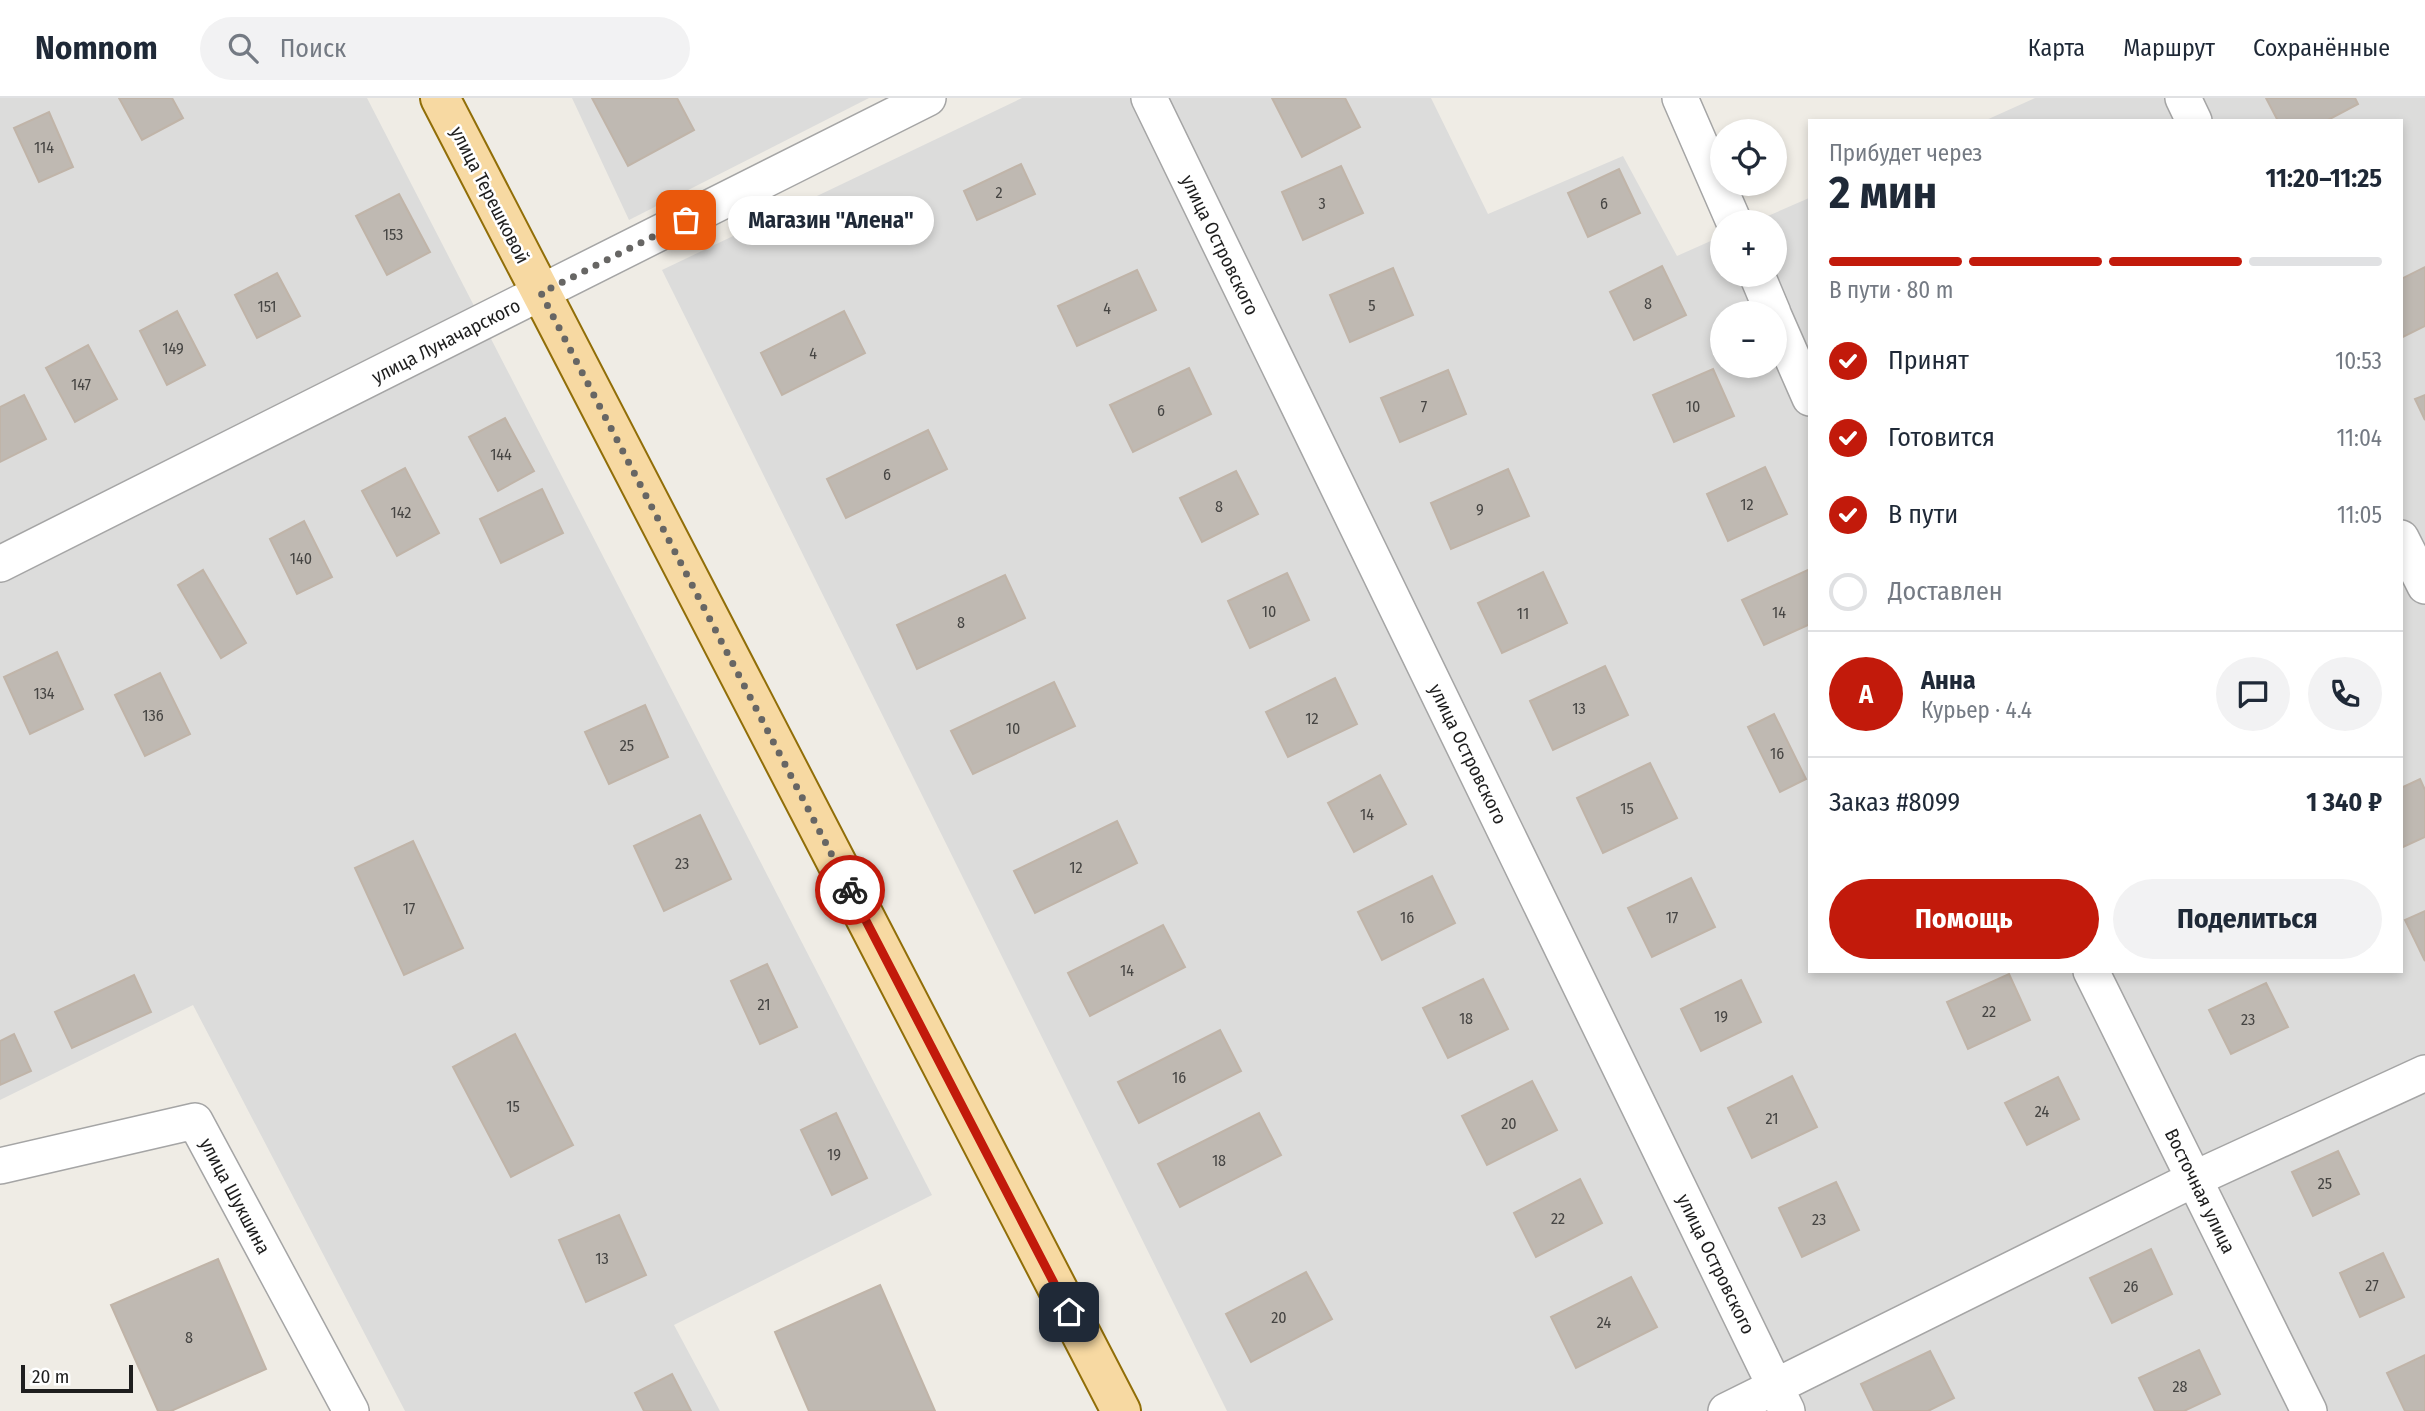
<!DOCTYPE html>
<html lang="ru">
<head>
<meta charset="utf-8">
<style>
  :root { --surface:#fff; --page:#f2f2f3; --text:#1f2937; --muted:#747a83; --line:#e0e1e3; --accent:#c21a0b }
  body { margin:0; font-family:"Fira Sans Condensed",sans-serif; background:var(--page); color:var(--text); height:100vh; display:flex; flex-direction:column; font-size:26px; white-space:nowrap }
  * { box-sizing:border-box; margin:0 }
  p { font-size:23px; color:var(--muted) }
  .icon { flex:none; width:38px; height:38px; fill:none; stroke:currentColor; stroke-width:2; stroke-linecap:round; stroke-linejoin:round }
  .map { position:relative; flex:1; overflow:hidden }
  .side { position:absolute; left:1808px; top:21px; width:595px; height:854px; display:flex; flex-direction:column; background:var(--surface); border-radius:0px; box-shadow:0 4px 10px #0003 }
  .side>* { flex:none }
  .fabs { position:absolute; left:1710px; top:21px; display:grid; gap:14px }
  .fabs a { display:grid; place-items:center; width:77px; height:77px; border-radius:50%; background:var(--surface); box-shadow:0 4px 10px #0003; font-size:35px }
  .scale { position:absolute; left:21px; bottom:18px; width:112px; box-sizing:border-box; padding-left:7px; border:4px solid #1e1e1e; border-top:0; font-size:19px; line-height:24px; white-space:nowrap; color:#1e1e1e; -webkit-text-stroke:5px #fff; paint-order:stroke }
  .pin { position:absolute; display:grid; place-items:center; width:60px; height:60px; color:#fff; margin:-30px; border-radius:14px; box-shadow:0 4px 10px #0006 }
  .courier { position:absolute; display:grid; place-items:center; width:70px; height:70px; margin:-35px; border:5px solid #c21a0b; border-radius:50%; background:#fff; color:#222; box-shadow:0 2px 9px #0007 }
  .bubble { position:absolute; height:49px; border-radius:24px; background:var(--surface); box-shadow:0 4px 10px #0003; font-size:23px; font-weight:700; line-height:49px; text-align:center }
  .headline em { font-style:normal; font-weight:700 }
  .headline div { display:flex; flex-direction:column-reverse }
  .headline { display:flex; align-items:center; justify-content:space-between; height:119px; padding:0 21px }
  h1 { font-size:46px; font-weight:700; line-height:52px }
  .bar { display:grid; grid-template-columns:repeat(4,1fr); gap:10px 7px; align-content:center; height:84px; padding:0 21px }
  .bar i { height:9px; border-radius:5px; background:var(--line) }
  .bar .selected { background:var(--accent) }
  .bar p { grid-column:span 4 }
  .line { display:flex; align-items:center; gap:18px; padding:0 21px; border-top:2px solid var(--line) }
  .line div { flex:1 }
  .round { display:grid; place-items:center; flex:none; width:74px; height:74px; border-radius:37px; background:var(--page) }
  ol { padding:0 21px; list-style:none }
  li { display:flex; align-items:center; gap:21px; height:77px }
  li p { margin-inline-start:auto }
  li .icon { padding:7px; border-radius:50%; background:var(--accent); color:#fff; stroke-width:4 }
  li:last-child { color:var(--muted) }
  li i { width:38px; height:38px; border:4px solid var(--line); border-radius:50% }
  .primary-button { display:flex; gap:14px; margin-top:auto; padding:14px 21px }
  .primary-button a { flex:1; height:80px; border-radius:42px; background:var(--accent); color:#fff; font-size:28px; font-weight:700; line-height:80px; text-align:center }
  .primary-button a+a { background:var(--page); color:var(--text) }
  header { display:flex; align-items:center; gap:42px; box-sizing:border-box; height:98px; padding:0 35px; background:var(--surface); border-bottom:2px solid var(--line) }
  header strong { font-size:33px }
  nav { display:flex; gap:38px; margin-inline-start:auto; font-size:24px }
  .search { width:490px; height:63px; background:var(--page); display:flex; align-items:center; gap:18px; box-sizing:border-box; padding:0 24px; border-radius:38px; color:var(--muted); font-size:26px }
  .map>svg:first-child { display:block }
</style>
</head>
<body>
<header>
<strong>Nomnom</strong>
<div class="search"><svg class="icon" aria-label="search" viewBox="0 0 24 24"><circle cx="10" cy="10" r="6"/><path d="M15 15l6 6"/></svg>Поиск</div>
<nav><a>Карта</a><a>Маршрут</a><a>Сохранённые</a></nav>
</header>
<div class="map">
<svg width="2425" height="1313" viewBox="0 0 2425 1313">
  <rect width="100%" height="100%" fill="#efece5"/>
  <path fill="#dcdcdb" fill-rule="evenodd" d="M0,0H367L932,1097L674,1227L720,1313H405L193,907L0,1002Z
    M572,0H869L629,122Z
    M1022,0H1431L1488,116L1623,58L1677,158L1722,138V177H1774V124H1754L1809,100L1810,873H2401V23H1984L2035,0H2425V1313H1227L662,172ZM1722,215H1774V268H1722Z"/>
  <path fill="#bfb9b2" stroke="#c0b4a8" stroke-width="2" d="M119,0H172L183,20L142,42Z
    M592,0H677L694,32L628,68Z
    M1272,0H1345L1360,29L1302,59Z
    M2266,0H2355L2358,6L2326,23H2278Z
    M49,14L73,69L39,84L14,30Z
    M1021,66L1035,96L977,122L964,93Z
    M1341,68L1363,115L1303,142L1282,94Z
    M1619,71L1640,115L1588,139L1568,95Z
    M399,96L430,154L387,177L356,118Z
    M1662,168L1686,217L1634,242L1610,194Z
    M2425,169V228L2401,240V181Z
    M1393,170L1413,217L1350,244L1330,197Z
    M1137,172L1156,212L1077,248L1058,208Z
    M277,175L300,218L257,240L235,197Z
    M177,213L205,267L167,287L140,233Z
    M844,213L865,255L782,297L761,255Z
    M88,247L117,301L75,324L46,270Z
    M1189,270L1211,316L1133,354L1110,307Z
    M1713,271L1734,318L1674,344L1653,297Z
    M1448,272L1466,316L1400,344L1381,300Z
    M24,297L46,341L0,364V309Z
    M2425,297V322L2415,301Z
    M505,320L534,373L498,393L469,339Z
    M928,332L947,371L846,420L827,381Z
    M1765,369L1787,416L1728,443L1707,396Z
    M405,370L439,435L397,458L362,393Z
    M1508,371L1529,418L1451,451L1431,405Z
    M1236,373L1258,416L1202,444L1180,400Z
    M542,391L563,435L501,465L480,421Z
    M304,423L332,479L297,496L270,441Z
    M1810,471V526L1764,547L1742,502Z
    M203,472L246,545L221,560L178,487Z
    M1543,474L1567,525L1502,555L1478,505Z
    M1287,475L1309,522L1250,550L1228,503Z
    M1005,477L1025,520L917,571L897,527Z
    M57,554L83,611L30,636L4,579Z
    M1605,568L1628,617L1553,652L1530,603Z
    M160,575L190,636L145,658L115,597Z
    M1335,580L1357,626L1288,659L1266,614Z
    M1054,584L1075,628L973,676L951,633Z
    M645,607L668,659L609,686L585,634Z
    M1774,616L1806,681L1780,694L1748,629Z
    M1650,665L1677,720L1603,755L1577,700Z
    M1380,677L1406,726L1354,754L1328,705Z
    M2420,681L2425,692V739L2401,750V690Z
    M700,717L731,781L664,813L634,748Z
    M1117,723L1137,765L1035,815L1014,773Z
    M413,743L463,850L404,877L355,770Z
    M1432,778L1455,825L1382,862L1358,814Z
    M1691,780L1715,829L1652,859L1628,810Z
    M2425,813V863L2405,822Z
    M1163,827L1185,869L1090,918L1068,875Z
    M767,866L797,929L760,946L731,883Z
    M2009,876L2030,922L1968,951L1947,904Z
    M134,877L151,914L72,950L55,914Z
    M1483,881L1508,931L1448,960L1423,910Z
    M1741,882L1761,924L1701,953L1681,911Z
    M2266,885L2288,929L2231,956L2209,912Z
    M1220,932L1241,973L1139,1025L1118,984Z
    M14,936L31,973L0,987V943Z
    M515,936L573,1047L511,1079L453,969Z
    M1792,978L1817,1029L1752,1060L1728,1010Z
    M2058,979L2079,1021L2027,1047L2005,1005Z
    M1532,983L1557,1032L1487,1067L1462,1018Z
    M836,1015L867,1080L832,1097L801,1032Z
    M1259,1015L1281,1057L1180,1109L1158,1066Z
    M2338,1053L2359,1096L2313,1118L2292,1074Z
    M1580,1081L1602,1125L1536,1159L1514,1115Z
    M1836,1084L1859,1132L1802,1159L1779,1110Z
    M619,1117L646,1177L586,1204L559,1142Z
    M2151,1151L2172,1196L2112,1225L2090,1180Z
    M2383,1155L2404,1199L2360,1219L2340,1175Z
    M218,1161L266,1271L171,1313H158L111,1207Z
    M1306,1174L1332,1221L1251,1264L1226,1216Z
    M1631,1179L1657,1229L1576,1270L1551,1219Z
    M880,1187L935,1313H809L775,1234Z
    M2199,1252L2220,1296L2184,1313H2155L2139,1280Z
    M1930,1253L1954,1300L1928,1313H1874L1861,1286Z
    M2425,1257V1313H2405L2387,1275Z
    M672,1276L691,1313H644L635,1295Z"/>
  <g fill="none" stroke-linecap="round" stroke-linejoin="round">
    <g stroke="#a5a5a5" stroke-width="38">
      <path id="street" d="M1149,0L1787,1313
        M1680,0L1734,124
        M2183,0L2194,23
        M1757,177L1773,215
        M1774,218L1810,300
        M2401,440L2425,488
        M0,466L928,0
        M2091,873L2309,1313
        M0,1068L195,1023L351,1313
        M1726,1313L2194,1081L2425,975"/>
    </g>
    <g stroke="#916e08" stroke-width="42">
      <path id="primary" d="M440,0L1121,1313"/>
    </g>
    <use href="#street" stroke="#fff" stroke-width="35"/>
    <use href="#primary" stroke="#f7d9a2" stroke-width="38"/>
  </g>
  <g fill="none" stroke-linecap="round" stroke-linejoin="round">
    <path stroke="#676664" stroke-width="7" stroke-dasharray="0 12.6" d="M686,122L541,195L850,792"/>
    <path stroke="#c21a0b" stroke-width="9" d="M850,792L1069,1214"/>
  </g>
  <g text-anchor="middle" dominant-baseline="central" stroke-width="5" stroke-linejoin="round" paint-order="stroke">
    <g font-size="16" fill="#464543">
      <text x="44" y="49">114</text>
      <text x="999" y="94">2</text>
      <text x="1322" y="105">3</text>
      <text x="1604" y="105">6</text>
      <text x="393" y="136">153</text>
      <text x="1648" y="205">8</text>
      <text x="1372" y="207">5</text>
      <text x="267" y="208">151</text>
      <text x="1107" y="210">4</text>
      <text x="173" y="250">149</text>
      <text x="813" y="255">4</text>
      <text x="81" y="286">147</text>
      <text x="1424" y="308">7</text>
      <text x="1693" y="308">10</text>
      <text x="1161" y="312">6</text>
      <text x="501" y="356">144</text>
      <text x="887" y="376">6</text>
      <text x="1747" y="406">12</text>
      <text x="1219" y="408">8</text>
      <text x="1480" y="411">9</text>
      <text x="401" y="414">142</text>
      <text x="301" y="460">140</text>
      <text x="1269" y="513">10</text>
      <text x="1779" y="514">14</text>
      <text x="1523" y="515">11</text>
      <text x="961" y="524">8</text>
      <text x="44" y="595">134</text>
      <text x="1579" y="610">13</text>
      <text x="153" y="617">136</text>
      <text x="1312" y="620">12</text>
      <text x="1013" y="630">10</text>
      <text x="627" y="647">25</text>
      <text x="1777" y="655">16</text>
      <text x="1627" y="710">15</text>
      <text x="1367" y="716">14</text>
      <text x="682" y="765">23</text>
      <text x="1076" y="769">12</text>
      <text x="409" y="810">17</text>
      <text x="1407" y="819">16</text>
      <text x="1672" y="819">17</text>
      <text x="1127" y="872">14</text>
      <text x="764" y="906">21</text>
      <text x="1989" y="913">22</text>
      <text x="1721" y="918">19</text>
      <text x="1466" y="920">18</text>
      <text x="2248" y="921">23</text>
      <text x="1179" y="979">16</text>
      <text x="513" y="1008">15</text>
      <text x="2042" y="1013">24</text>
      <text x="1772" y="1020">21</text>
      <text x="1509" y="1025">20</text>
      <text x="834" y="1056">19</text>
      <text x="1219" y="1062">18</text>
      <text x="2325" y="1085">25</text>
      <text x="1558" y="1120">22</text>
      <text x="1819" y="1121">23</text>
      <text x="602" y="1160">13</text>
      <text x="2372" y="1187">27</text>
      <text x="2131" y="1188">26</text>
      <text x="1279" y="1219">20</text>
      <text x="1604" y="1224">24</text>
      <text x="189" y="1239">8</text>
      <text x="2180" y="1288">28</text>
    </g>
    <g font-size="19" fill="#1e1e1e" stroke="#fff">
      <text transform="translate(490 97) rotate(63)">улица Терешковой</text>
      <text transform="translate(1220 147) rotate(64)">улица Островского</text>
      <text transform="translate(446 243) rotate(-27)">улица Луначарского</text>
      <text transform="translate(1468 656) rotate(64)">улица Островского</text>
      <text transform="translate(2200 1093) rotate(64)">Восточная улица</text>
      <text transform="translate(235 1098) rotate(62)">улица Шукшина</text>
      <text transform="translate(1716 1166) rotate(64)">улица Островского</text>
    </g>
  </g>
</svg>
<div class="fabs">
<a><svg class="icon" aria-label="locate" viewBox="0 0 24 24"><circle cx="12" cy="12" r="6"/><path d="M12 2v4M12 18v4M2 12h4M18 12h4"/></svg></a>
<a>+</a>
<a>−</a>
</div>
<div class="scale">20 m</div>
<div class="pin" style="left:686px;top:122px;background:#ea580c"><svg class="icon" aria-label="bag" viewBox="0 0 24 24"><path d="M5 8h14l-1 12H6zM9 8a3 3 0 0 1 6 0"/></svg></div>
<div class="pin" style="left:1069px;top:1214px;background:#1f2937"><svg class="icon" aria-label="home" viewBox="0 0 24 24"><path d="M3 11l9-7 9 7M6 9v11h12V9"/></svg></div>
<div class="courier" style="left:850px;top:792px"><svg class="icon" aria-label="bike" viewBox="0 0 24 24"><circle cx="6" cy="16" r="4"/><circle cx="18" cy="16" r="4"/><path d="M6 16l4-8h5l3 8M10 8l3 8H6M13 5h3"/></svg></div>
<div class="bubble" style="left:728px;top:98px;width:206px">Магазин &quot;Алена&quot;</div>
<section class="side">
<div class="headline"><div><h1>2 мин</h1><p>Прибудет через</p></div><em>11:20–11:25</em></div>
<div class="bar"><i class="selected"></i><i class="selected"></i><i class="selected"></i><i></i><p>В пути · 80 m</p></div>
<ol>
<li><svg class="icon" aria-label="check" viewBox="0 0 24 24"><path d="M5 12l5 5 9-10"/></svg>Принят<p>10:53</p></li>
<li><svg class="icon" aria-label="check" viewBox="0 0 24 24"><path d="M5 12l5 5 9-10"/></svg>Готовится<p>11:04</p></li>
<li><svg class="icon" aria-label="check" viewBox="0 0 24 24"><path d="M5 12l5 5 9-10"/></svg>В пути<p>11:05</p></li>
<li><i></i>Доставлен</li>
</ol>
<div class="line" style="height:126px"><b class="round" style="background:var(--accent);color:#fff">А</b><div><b>Анна</b><p>Курьер · 4.4</p></div><a class="round"><svg class="icon" aria-label="chat" viewBox="0 0 24 24"><path d="M4 5h16v11H9l-5 4z"/></svg></a><a class="round"><svg class="icon" aria-label="phone" viewBox="0 0 24 24"><path d="M5 4h4l2 5-3 2q2 4 5 5l2-3 5 2v4C11 20 4 13 5 4z"/></svg></a></div>
<div class="line" style="height:91px"><div>Заказ #8099</div><b>1 340 ₽</b></div>
<div class="primary-button"><a>Помощь</a><a>Поделиться</a></div>
</section>
</div>
</body>
</html>
